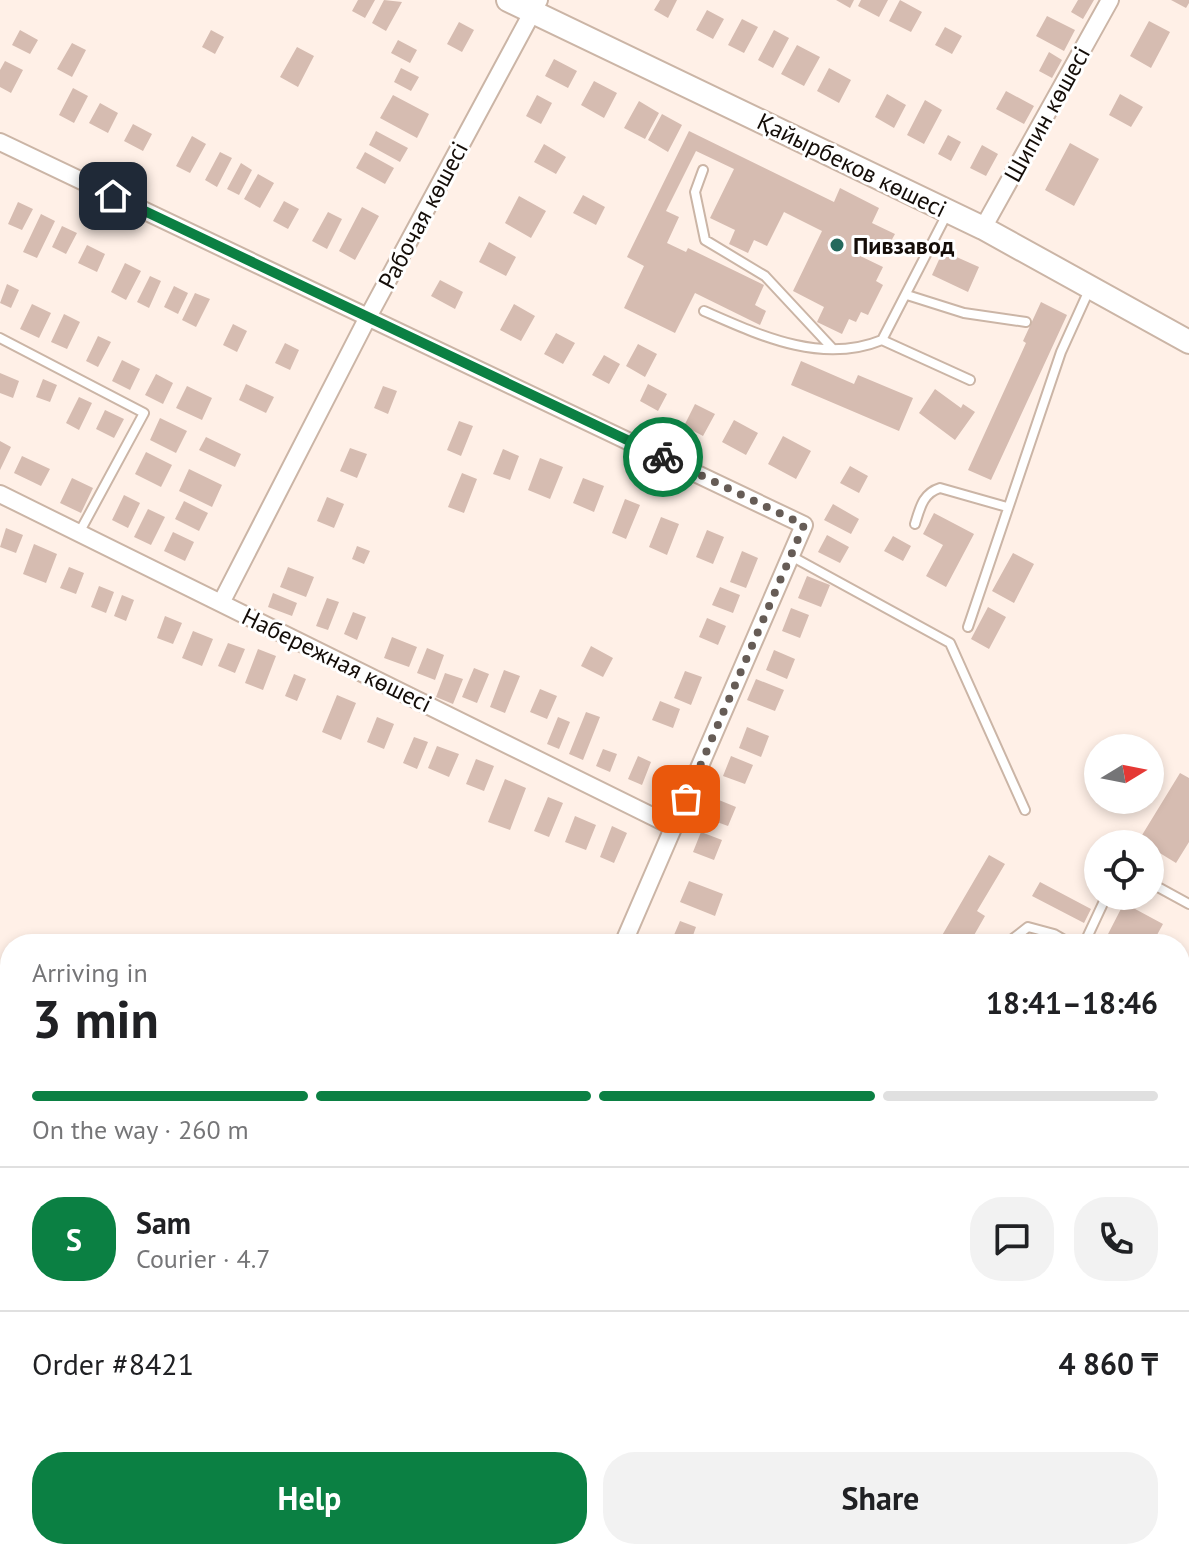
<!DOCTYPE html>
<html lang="en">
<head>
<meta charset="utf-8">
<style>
  :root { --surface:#fff; --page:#f2f2f2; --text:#202124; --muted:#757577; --line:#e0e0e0; --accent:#0b8043 }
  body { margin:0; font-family:"PT Sans",sans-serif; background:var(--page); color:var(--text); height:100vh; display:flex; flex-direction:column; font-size:30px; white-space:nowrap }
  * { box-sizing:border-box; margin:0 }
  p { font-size:26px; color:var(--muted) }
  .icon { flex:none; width:44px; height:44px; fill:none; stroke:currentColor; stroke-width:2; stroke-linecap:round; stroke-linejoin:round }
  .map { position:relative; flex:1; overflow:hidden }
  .panel { position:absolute; left:0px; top:934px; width:1190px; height:626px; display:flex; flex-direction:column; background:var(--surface); border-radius:32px 32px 0 0; box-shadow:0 4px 12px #0003 }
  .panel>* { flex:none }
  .needle { width:52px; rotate:80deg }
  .fabs { position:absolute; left:1084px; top:734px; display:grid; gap:16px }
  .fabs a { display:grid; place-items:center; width:80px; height:80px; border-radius:50%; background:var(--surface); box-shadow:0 4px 12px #0003; font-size:40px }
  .pin { position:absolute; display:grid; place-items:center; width:68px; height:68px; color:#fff; margin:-34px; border-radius:16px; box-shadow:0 4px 12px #0006 }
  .courier { position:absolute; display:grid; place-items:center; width:80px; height:80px; margin:-40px; border:6px solid #0b8043; border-radius:50%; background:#fff; color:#222; box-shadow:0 2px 10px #0007 }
  .headline em { font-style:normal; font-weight:800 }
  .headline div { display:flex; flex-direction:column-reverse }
  .headline { display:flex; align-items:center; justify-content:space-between; height:136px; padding:0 32px }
  h1 { font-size:52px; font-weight:800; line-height:60px }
  .bar { display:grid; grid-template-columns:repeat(4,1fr); gap:12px 8px; align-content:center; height:96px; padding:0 32px }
  .bar i { height:10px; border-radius:6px; background:var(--line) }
  .bar .active { background:var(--accent) }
  .bar p { grid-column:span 4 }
  .line { display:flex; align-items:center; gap:20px; padding:0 32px; border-top:2px solid var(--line) }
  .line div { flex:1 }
  .round { display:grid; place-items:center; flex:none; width:84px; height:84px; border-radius:32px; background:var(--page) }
  .cta { display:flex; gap:16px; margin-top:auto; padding:16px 32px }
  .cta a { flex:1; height:92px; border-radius:32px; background:var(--accent); color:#fff; font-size:32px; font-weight:800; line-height:92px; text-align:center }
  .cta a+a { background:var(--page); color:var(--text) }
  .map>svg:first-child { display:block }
</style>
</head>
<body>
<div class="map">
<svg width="1189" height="1559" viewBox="0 0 1189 1559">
  <defs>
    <pattern id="wetland-marsh" width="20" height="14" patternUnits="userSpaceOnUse" patternTransform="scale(2)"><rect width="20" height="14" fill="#bed5c8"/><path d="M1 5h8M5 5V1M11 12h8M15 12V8" fill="none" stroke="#a2b6aa"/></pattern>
  </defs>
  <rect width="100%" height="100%" fill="#fff0e7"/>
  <path fill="url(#wetland-marsh)" d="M717,1550H1091L1109,1559H712Z"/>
  <path fill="#d6bcb1" d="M358,0H375L365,18L352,11Z
    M384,0L402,2L386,31L372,23Z
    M660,0H677L668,18L654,10Z
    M836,0H854L850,8Z
    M861,0H888L879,17L858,6Z
    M900,0L922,12L911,32L889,21Z
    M1078,0H1094L1083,19L1071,12Z
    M1171,0H1189V3L1186,8Z
    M707,10L724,19L713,39L696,30Z
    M1047,16L1075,30L1064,51L1036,36Z
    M742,19L758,27L744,53L728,45Z
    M1149,21L1170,32L1151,68L1130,56Z
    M459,22L474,30L462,52L447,44Z
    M945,27L962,36L952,54L935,45Z
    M20,30L38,40L30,54L12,45Z
    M211,30L224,37L215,54L202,47Z
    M774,30L789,38L773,68L758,60Z
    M398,40L417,50L410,63L391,53Z
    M72,43L86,50L72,77L57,69Z
    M797,45L820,57L804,86L781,74Z
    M297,47L314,56L298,87L280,77Z
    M1049,52L1062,60L1052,78L1039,71Z
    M554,59L577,71L568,88L545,76Z
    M5,61L23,70L11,93L0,87V70Z
    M401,68L419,77L411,91L394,82Z
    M829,68L851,80L839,103L817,91Z
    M594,81L617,93L604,118L581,105Z
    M73,88L88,96L74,123L59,115Z
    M1006,91L1034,106L1024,124L996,109Z
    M887,94L906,105L894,128L875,117Z
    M1120,94L1143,107L1131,127L1109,115Z
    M393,95L429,114L417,138L380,118Z
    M537,95L552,103L541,124L526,116Z
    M925,100L942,110L924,144L907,135Z
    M639,101L659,113L645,139L624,128Z
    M100,103L118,113L108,133L89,123Z
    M662,114L682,125L668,152L648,140Z
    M133,124L152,134L143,151L124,141Z
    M376,131L408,148L400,162L369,145Z
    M689,131L834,202L840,188L879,208L872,223L895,234L885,252L861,240L854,253L883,267L876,281L883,285L868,315L861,312L856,322L849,319L842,334L817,322L824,307L793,291L822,231L784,212L767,246L754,240L748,253L729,244L735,230L710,218L734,169L696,151L666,211L679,217L667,243L686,252L688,248L764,285L755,305L766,311L760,325L695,293L675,333L624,308L644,266L627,257Z
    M948,135L961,142L951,161L938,154Z
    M192,136L206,144L190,173L176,166Z
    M1070,143L1099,159L1074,206L1045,190Z
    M544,144L566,157L556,174L534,162Z
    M982,145L998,154L986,176L970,168Z
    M220,152L232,158L217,187L205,180Z
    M365,152L394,168L385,184L356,168Z
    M241,163L252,170L239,195L227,189Z
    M258,174L274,183L260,208L244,199Z
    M583,195L605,207L596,225L573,213Z
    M519,196L546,211L531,238L505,223Z
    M284,201L299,209L288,229L273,221Z
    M18,202L33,209L22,230L8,224Z
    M362,207L379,216L355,260L339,251Z
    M328,212L342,219L327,249L312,241Z
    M41,214L55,221L37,258L23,252Z
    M62,226L77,233L66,254L52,247Z
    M489,242L516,257L506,276L479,262Z
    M87,245L105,254L97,272L78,263Z
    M943,251L979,267L968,292L932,275Z
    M125,263L141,271L126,300L111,292Z
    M150,276L161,281L149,308L137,302Z
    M440,280L463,292L455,309L431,296Z
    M7,284L19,290L11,308L0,303Z
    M174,286L188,293L178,314L164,307Z
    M195,293L210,299L196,327L182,320Z
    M1041,302L1067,315L991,480L968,470L1026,343L1023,341Z
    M32,304L51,313L39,338L20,329Z
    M514,304L535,316L521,341L500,330Z
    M64,314L80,322L67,349L51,342Z
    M233,324L247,331L237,352L223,345Z
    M556,333L575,343L563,364L544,354Z
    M98,336L111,342L98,367L86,361Z
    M285,343L299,350L290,370L275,363Z
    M638,344L657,354L645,377L626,366Z
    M604,355L620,364L609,384L592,375Z
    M122,360L140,369L130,390L112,381Z
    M801,361L854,384L858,375L913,398L899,431L791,385Z
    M0,373L19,381L13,398L0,393Z
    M156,374L173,383L163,404L145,395Z
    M43,379L57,385L50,402L36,397Z
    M246,384L274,397L266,413L239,400Z
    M648,384L667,394L658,411L640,401Z
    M187,386L212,398L202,420L176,408Z
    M383,386L397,391L388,414L374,408Z
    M935,389L961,408L963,404L975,412L955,440L919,413Z
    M79,397L92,403L79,430L66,423Z
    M695,404L715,414L703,436L684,426Z
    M105,410L124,419L114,438L96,429Z
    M160,418L187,431L176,453L150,440Z
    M734,420L758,433L746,455L722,442Z
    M459,421L473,426L461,456L447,450Z
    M783,436L811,451L796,479L768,464Z
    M206,437L241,454L235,467L199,450Z
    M0,441L11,447L0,470Z
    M350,448L367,454L357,478L340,471Z
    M503,449L519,456L510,480L493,474Z
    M146,452L172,465L161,487L135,474Z
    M22,456L50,469L41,486L14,473Z
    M540,458L563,467L550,499L528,490Z
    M850,466L868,476L859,493L840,483Z
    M189,469L222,485L212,507L179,491Z
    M462,473L477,479L464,513L448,507Z
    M72,478L93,488L81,513L60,503Z
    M583,478L604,486L594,512L573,503Z
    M124,495L140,503L128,528L112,520Z
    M327,497L344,504L334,528L317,521Z
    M625,499L640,505L626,539L612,533Z
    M184,501L208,513L199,531L175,519Z
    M833,504L859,519L851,534L824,520Z
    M148,509L165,517L151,545L134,537Z
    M934,513L974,534L946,587L926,576L943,545L923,534Z
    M661,517L679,524L667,555L649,547Z
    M6,528L23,535L16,553L0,547Z
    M707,530L724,537L713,564L696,557Z
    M173,532L194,542L185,561L164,551Z
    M827,535L849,547L840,563L818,552Z
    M893,536L911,546L903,561L884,551Z
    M34,544L57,554L46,583L23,574Z
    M357,546L370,551L364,564L352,559Z
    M742,551L758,558L746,588L730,582Z
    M1013,553L1034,564L1014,603L992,591Z
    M69,567L84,573L76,594L60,588Z
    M288,567L314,577L306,597L280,587Z
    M807,576L830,585L821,607L798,598Z
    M99,586L114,592L106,613L91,607Z
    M720,587L740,595L733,613L712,605Z
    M273,593L297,603L292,616L268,607Z
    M122,595L134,600L126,621L114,616Z
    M327,598L339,602L328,630L316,626Z
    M988,607L1006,617L989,649L971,639Z
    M791,608L809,615L800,638L782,631Z
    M353,612L366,617L357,640L344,634Z
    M165,616L182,623L173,644L157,638Z
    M707,618L726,626L718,645L699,637Z
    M193,631L213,639L202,666L182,658Z
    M392,637L417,647L409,667L384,658Z
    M228,643L245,649L235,673L218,666Z
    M591,646L613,658L603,677L581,666Z
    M427,648L444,655L435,680L417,673Z
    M258,649L276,656L263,690L245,683Z
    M774,650L795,659L787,679L766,670Z
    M474,668L489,674L477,703L462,697Z
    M504,670L520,676L505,713L490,707Z
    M685,671L702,677L691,705L674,698Z
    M445,673L463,679L453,704L436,697Z
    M294,674L306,679L297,701L285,696Z
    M756,679L784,690L775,711L747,700Z
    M540,689L557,696L547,719L530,712Z
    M337,695L356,703L341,740L322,732Z
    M660,701L680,709L673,728L652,720Z
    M586,712L600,717L583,760L569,754Z
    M377,717L394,724L384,749L367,742Z
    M558,717L570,722L559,749L547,744Z
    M747,727L769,736L761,757L739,748Z
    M414,737L428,742L417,769L403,763Z
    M437,746L459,754L449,777L428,768Z
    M603,749L617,754L610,772L596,766Z
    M638,756L651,762L642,785L628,779Z
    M731,756L753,765L745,784L723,776Z
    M476,759L494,766L484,791L466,784Z
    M1180,773L1189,778V842L1176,863L1150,847V844L1139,840Z
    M505,779L526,788L510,830L488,822Z
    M548,797L563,803L549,837L534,831Z
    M714,798L736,807L728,826L706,818Z
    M575,816L596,825L586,850L565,842Z
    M612,826L627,833L614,863L600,857Z
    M701,832L722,840L714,860L693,852Z
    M989,855L1005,864L977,911L985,916L969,944H937Z
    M689,881L723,894L715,916L680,902Z
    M1040,882L1091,909L1084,923L1032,896Z
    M1124,903L1163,924L1152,944H1123L1107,936Z
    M680,921L696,927L691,941L674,935Z
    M1180,998L1189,1002L1180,1019Z"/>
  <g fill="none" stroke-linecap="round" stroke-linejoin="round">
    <g stroke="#cbb5a6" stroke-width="12">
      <path id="service" d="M703,170L695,192L705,240L765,276L833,349
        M907,295L964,313L1026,322
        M704,311C759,335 821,365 882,340L948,212
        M0,338L144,413L79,533
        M882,340L970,380
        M915,524C920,508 923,493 940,488L1007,507
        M791,556L950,643L1025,810
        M968,627L1061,352L1090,288
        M1150,886H1156L1189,904
        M1006,944L1028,927L1054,934L1071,944
        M1084,944L1105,899L1109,896
        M1180,1057L1189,1056
        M682,1559L686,1550"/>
    </g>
    <g stroke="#cbb5a6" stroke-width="20">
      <path id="minor" d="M0,142L804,525L623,944
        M983,228L1110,0
        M0,494L674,827
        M221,603L368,317L539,0"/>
    </g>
    <g stroke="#cbb5a6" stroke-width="26">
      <path id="secondary" d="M508,0L983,228L1189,342"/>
    </g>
    <use href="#service" stroke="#fff" stroke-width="8"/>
    <use href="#minor" stroke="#fff" stroke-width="16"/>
    <use href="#secondary" stroke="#fff" stroke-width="22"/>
  </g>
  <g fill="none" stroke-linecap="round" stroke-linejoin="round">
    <path stroke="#665c56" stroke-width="8" stroke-dasharray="0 14.4" d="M663,457L804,525L686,799"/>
    <path stroke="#0b8043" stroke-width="10" d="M113,196L663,457"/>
  </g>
  <circle fill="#24695c" stroke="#fff" stroke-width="3" cx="837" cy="245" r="8"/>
  <g text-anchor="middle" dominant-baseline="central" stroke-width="6" stroke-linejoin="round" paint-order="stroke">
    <g font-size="24" fill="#140d08" stroke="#fff">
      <text transform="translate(1047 114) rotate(-61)">Шипин көшесі</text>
      <text transform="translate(852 165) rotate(26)">Қайырбеков көшесі</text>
      <text transform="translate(423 215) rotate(-62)">Рабочая көшесі</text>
      <text transform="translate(337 660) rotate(26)">Набережная көшесі</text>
    </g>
    <g font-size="24" font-weight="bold" fill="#140d08" stroke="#fff" text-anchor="start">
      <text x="853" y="245">Пивзавод</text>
    </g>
  </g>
</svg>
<div class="fabs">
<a><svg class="needle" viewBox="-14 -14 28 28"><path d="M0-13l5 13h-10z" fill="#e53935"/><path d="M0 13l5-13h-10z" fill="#757577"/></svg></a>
<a><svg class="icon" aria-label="locate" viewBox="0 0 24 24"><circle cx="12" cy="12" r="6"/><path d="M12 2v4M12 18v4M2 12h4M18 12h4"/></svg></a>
</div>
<div class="pin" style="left:686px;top:799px;background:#ea580c"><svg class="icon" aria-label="bag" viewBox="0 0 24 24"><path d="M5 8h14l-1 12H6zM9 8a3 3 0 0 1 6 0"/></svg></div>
<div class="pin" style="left:113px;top:196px;background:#1f2937"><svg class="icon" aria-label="home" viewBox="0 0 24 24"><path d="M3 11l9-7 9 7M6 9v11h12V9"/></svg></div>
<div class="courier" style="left:663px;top:457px"><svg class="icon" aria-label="bike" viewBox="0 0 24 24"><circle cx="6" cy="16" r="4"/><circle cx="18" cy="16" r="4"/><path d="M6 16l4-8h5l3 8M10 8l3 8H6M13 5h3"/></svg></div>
<section class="panel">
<div class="headline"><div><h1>3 min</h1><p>Arriving in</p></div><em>18:41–18:46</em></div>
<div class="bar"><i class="active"></i><i class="active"></i><i class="active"></i><i></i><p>On the way · 260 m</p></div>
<div class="line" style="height:144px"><b class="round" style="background:var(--accent);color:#fff">S</b><div><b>Sam</b><p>Courier · 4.7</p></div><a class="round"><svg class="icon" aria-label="chat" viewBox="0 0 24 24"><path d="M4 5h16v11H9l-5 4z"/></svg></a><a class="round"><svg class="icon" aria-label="phone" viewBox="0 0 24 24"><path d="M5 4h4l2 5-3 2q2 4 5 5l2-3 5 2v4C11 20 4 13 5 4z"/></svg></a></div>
<div class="line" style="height:104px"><div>Order #8421</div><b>4 860 ₸</b></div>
<div class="cta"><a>Help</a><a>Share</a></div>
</section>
</div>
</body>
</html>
